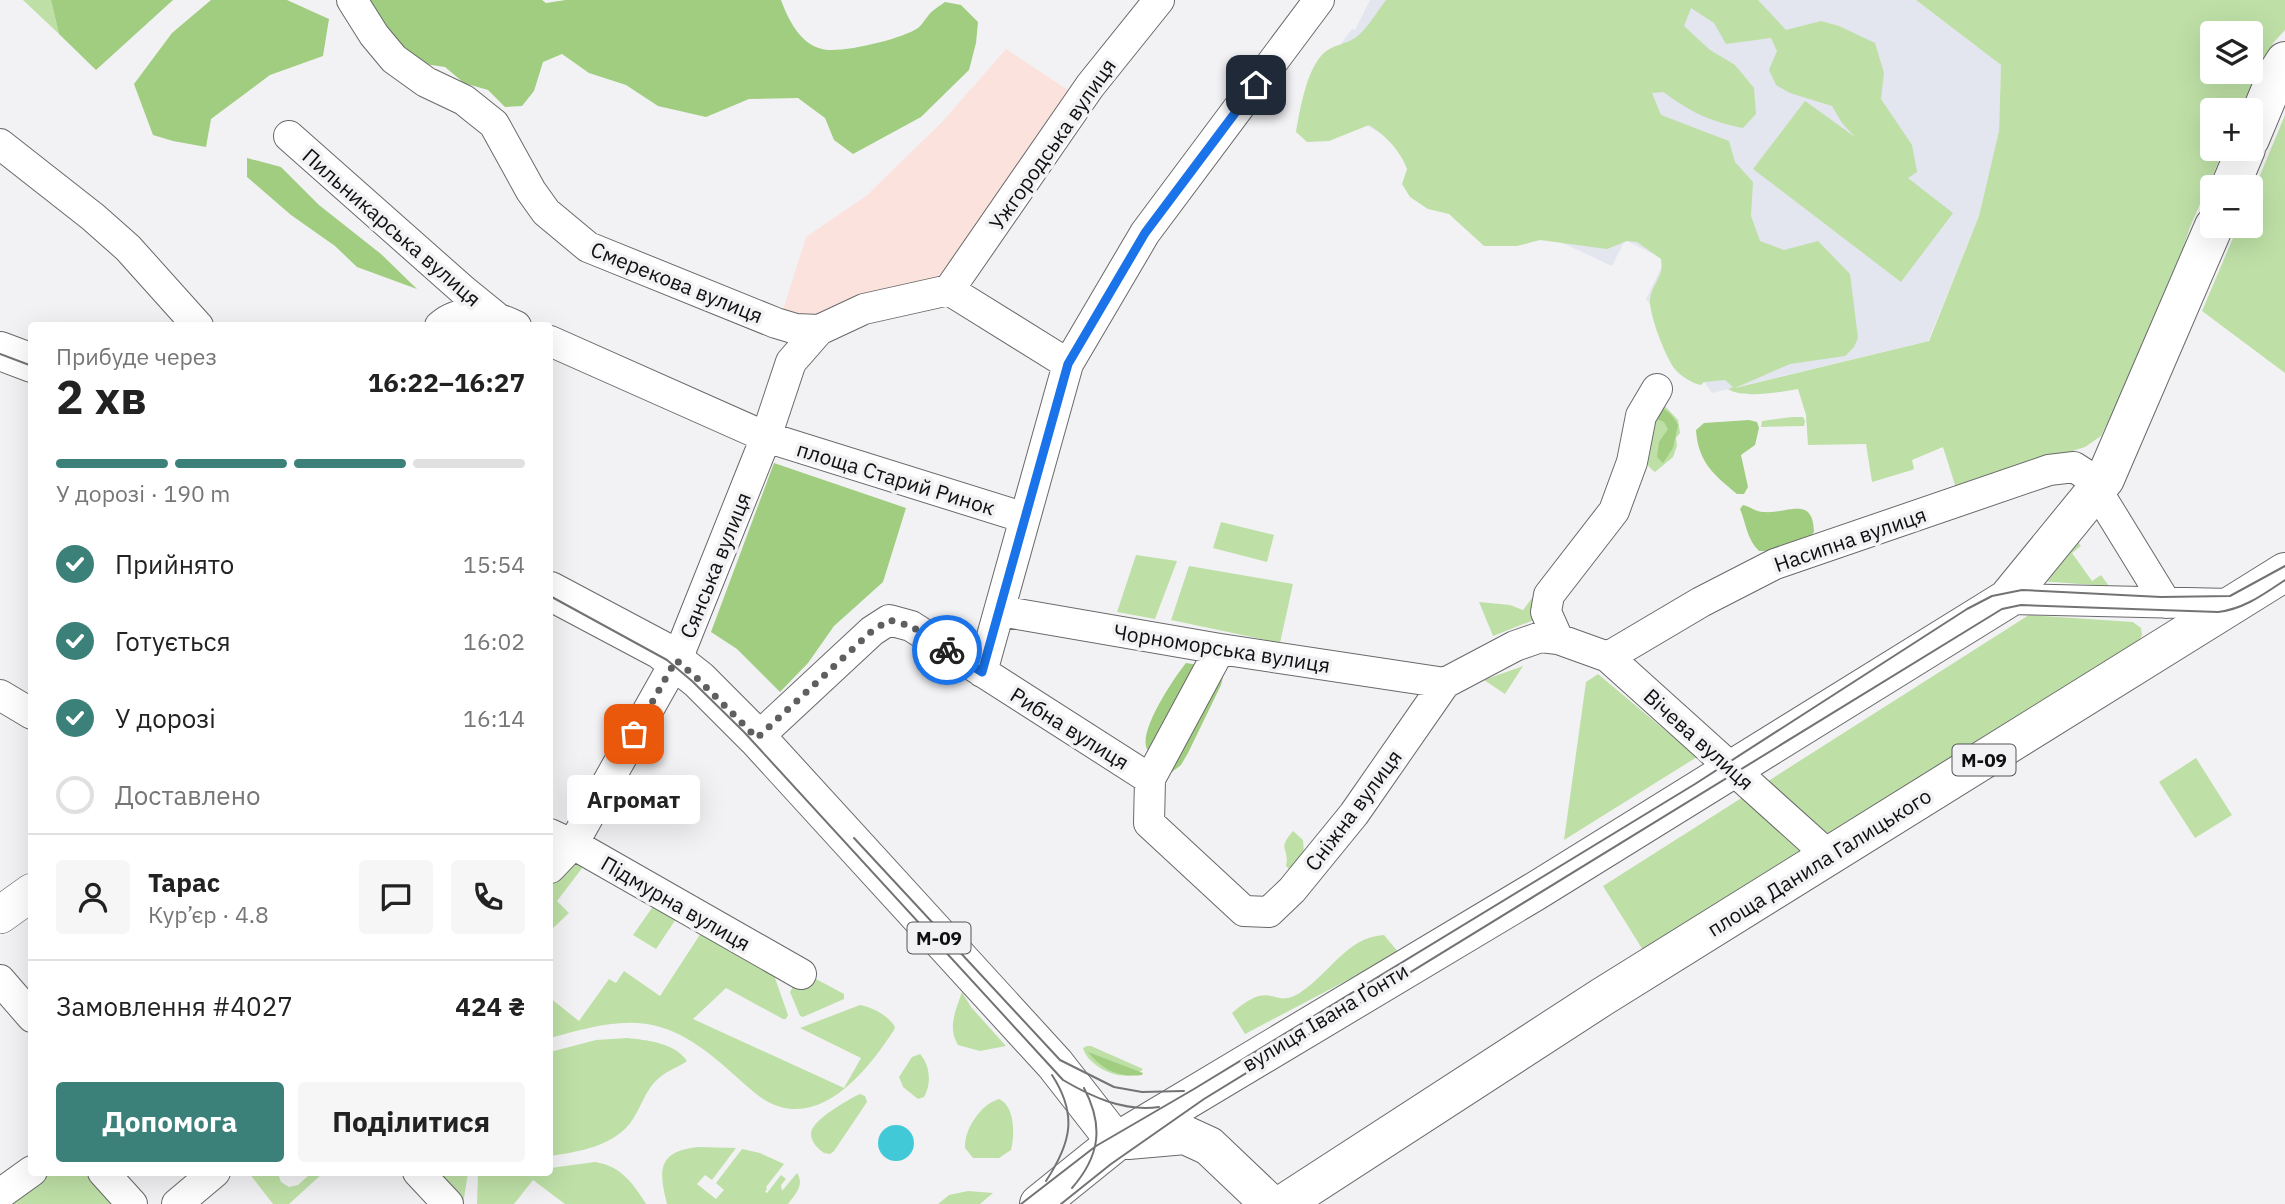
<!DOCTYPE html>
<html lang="uk">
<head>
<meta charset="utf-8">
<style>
  :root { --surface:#fff; --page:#f6f6f6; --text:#222; --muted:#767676; --line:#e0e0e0; --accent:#3b8179 }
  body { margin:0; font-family:"IBM Plex Sans",sans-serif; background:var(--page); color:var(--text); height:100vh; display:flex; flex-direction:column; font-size:26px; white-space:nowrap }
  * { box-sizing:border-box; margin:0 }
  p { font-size:23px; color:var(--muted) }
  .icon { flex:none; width:38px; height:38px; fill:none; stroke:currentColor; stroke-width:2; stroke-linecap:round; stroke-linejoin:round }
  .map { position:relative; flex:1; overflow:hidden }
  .details { position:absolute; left:28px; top:322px; width:525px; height:854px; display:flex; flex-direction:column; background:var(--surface); border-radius:7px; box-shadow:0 7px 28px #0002 }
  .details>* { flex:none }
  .tools { position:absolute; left:2200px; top:21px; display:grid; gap:14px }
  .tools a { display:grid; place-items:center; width:63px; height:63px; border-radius:7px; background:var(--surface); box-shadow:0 7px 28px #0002; font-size:35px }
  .pin { position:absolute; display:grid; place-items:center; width:60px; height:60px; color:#fff; margin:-30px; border-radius:14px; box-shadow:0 4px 10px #0006 }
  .courier { position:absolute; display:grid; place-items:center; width:70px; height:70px; margin:-35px; border:5px solid #1a73e8; border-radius:50%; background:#fff; color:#222; box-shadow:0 2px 9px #0007 }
  .bubble { position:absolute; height:49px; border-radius:7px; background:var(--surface); box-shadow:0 7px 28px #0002; font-size:23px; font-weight:700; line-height:49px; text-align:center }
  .summary em { font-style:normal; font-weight:700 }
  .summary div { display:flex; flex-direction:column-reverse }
  .summary { display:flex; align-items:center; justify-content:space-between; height:119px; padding:0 28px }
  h1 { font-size:46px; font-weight:700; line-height:52px }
  .bar { display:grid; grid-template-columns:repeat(4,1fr); gap:10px 7px; align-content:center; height:84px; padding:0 28px }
  .bar i { height:9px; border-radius:5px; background:var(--line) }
  .bar .selected { background:var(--accent) }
  .bar p { grid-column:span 4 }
  .line { display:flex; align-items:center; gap:18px; padding:0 28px; border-top:2px solid var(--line) }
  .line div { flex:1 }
  .round { display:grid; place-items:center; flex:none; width:74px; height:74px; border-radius:7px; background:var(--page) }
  ol { padding:0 28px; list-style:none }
  li { display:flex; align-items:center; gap:21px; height:77px }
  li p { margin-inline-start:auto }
  li .icon { padding:7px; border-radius:50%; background:var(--accent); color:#fff; stroke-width:4 }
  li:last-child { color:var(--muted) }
  li i { width:38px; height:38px; border:4px solid var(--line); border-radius:50% }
  .action { display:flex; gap:14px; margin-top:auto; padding:14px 28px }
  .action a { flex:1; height:80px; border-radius:7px; background:var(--accent); color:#fff; font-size:28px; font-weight:700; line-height:80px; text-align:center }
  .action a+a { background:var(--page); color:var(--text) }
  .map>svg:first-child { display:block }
</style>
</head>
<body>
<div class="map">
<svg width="2285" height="1204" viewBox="0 0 2285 1204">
  <rect width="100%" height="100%" fill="#f2f2f5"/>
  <path fill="#e3e5ef" d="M1370,0H1916L2001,65L1999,131L1979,216L1928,341L1712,393L1646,299L1661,268V258L1625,240L1612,266L1554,239L1307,89L1352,29L1355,30Z"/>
  <path fill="#fce2dc" d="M1006,49L1077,96L949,267L934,284L818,321L782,313L806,237L866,196L942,122Z"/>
  <path fill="#bee0a6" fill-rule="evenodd" d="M23,0H51L59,34Z
    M1386,0H1758L1786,30L1821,21L1839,26L1875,43L1884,73L1881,99L1912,145L1917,172L1908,178L1953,213L1901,282L1753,169L1805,101L1855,137L1842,123L1832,106L1790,93L1776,85L1769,70L1777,51L1771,38L1726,44L1714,23L1691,8L1684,26L1710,50L1735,65L1754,88L1756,114L1743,128C1708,121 1691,112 1663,92L1652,93L1661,115L1729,141L1735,162L1753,182L1751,216L1760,241L1784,250L1818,241L1850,274L1858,338L1854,347L1845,356L1790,364L1735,388L1929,341L1979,216L1999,131L2001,65L1916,0H2285V30L2273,43L2242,110H2212V149H2224L2190,227L2183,248L2112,414L2101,436L2085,447L1956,488L1943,447L1912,460L1914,469L1912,470L1872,482L1866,444L1808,445L1806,415L1798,389C1781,392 1742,399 1728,389L1733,387L1725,380L1704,382L1701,385C1693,384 1679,375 1674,368C1665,356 1649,314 1650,300C1651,284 1665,277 1661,259L1637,242L1627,241L1607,249L1540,240L1517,246H1484L1449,214L1428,209L1410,197L1402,184L1407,169C1400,150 1386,136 1369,125L1329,141L1307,142L1296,132C1300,109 1307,67 1325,52C1333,45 1346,44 1355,38C1367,30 1377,11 1386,0ZM2212,33H2250V72H2212Z
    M2285,115V373L2202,311L2238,226H2250L2251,197Z
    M1663,404L1678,420L1680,433L1676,438L1677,446L1673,457L1655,472C1638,462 1644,434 1645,417Z
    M1792,417H1803L1805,421L1804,426L1761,427L1762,421Z
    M1221,522L1274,535L1267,562L1213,548Z
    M2075,538L2081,546L2072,553L2092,581L2101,575L2109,586L2038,581Z
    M1136,555L1177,561L1155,619L1117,612Z
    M1189,566L1293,584L1280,643L1171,620Z
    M1532,598L1536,603L1534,620L1493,636L1479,602L1510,605L1523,610Z
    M2029,615L2133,622L2141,628L2142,635L2139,641L1646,955L1603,886Z
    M1523,666L1505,694L1484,680Z
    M1598,674L1697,757L1564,840L1586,682Z
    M2196,758L2232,815L2195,838L2159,782Z
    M1293,831L1303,840L1304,853L1291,871L1286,866C1290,847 1276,851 1293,831Z
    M565,858L583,867L557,901L569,913L550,931V873Z
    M654,905L676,919L656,949L633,935Z
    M701,933L769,961L788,1015L786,1019H783L726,988L693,1019L844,1088L861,1058L800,1028L860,1005C872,1007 889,1016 895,1027L894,1030C864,1076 812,1139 755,1093C725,1068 698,1038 660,1027C624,1016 584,1029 550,1038V998L579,1021L609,979L616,983L624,971L660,996Z
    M1384,935L1399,953L1245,1034L1232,1013C1239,1007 1250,998 1259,996C1274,992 1280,1006 1301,992C1330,973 1347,937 1384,935Z
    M803,972L844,994V999L803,1017L800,1016L790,992L800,974Z
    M962,992L971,1007L1006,1046L980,1051L958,1045C947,1027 956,1010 962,992Z
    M627,1038C647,1040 675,1043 687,1061C679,1067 668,1070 659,1078C646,1089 642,1105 633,1119C616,1146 578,1152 550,1156V1052L596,1040Z
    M1087,1046H1091L1143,1069C1128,1086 1088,1068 1083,1048Z
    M920,1054C930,1065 932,1084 924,1097L918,1099L903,1087L899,1077L912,1057Z
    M860,1094L865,1096L867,1102L834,1151L830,1154L824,1153C818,1149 811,1142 811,1134C810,1121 849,1099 860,1094Z
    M999,1099C1015,1106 1015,1135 1011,1150L999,1158H973L965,1148C964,1129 981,1104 999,1099Z
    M699,1147L736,1148L712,1180L705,1175L697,1184L716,1199L724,1190L716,1183L742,1149L760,1153L784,1164L766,1187L767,1189L765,1192L767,1193L781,1175L786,1179L781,1185L782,1191L797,1173C805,1185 795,1194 788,1204H667C658,1169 658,1151 699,1147Z
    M595,1162C621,1166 633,1183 646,1204H565L533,1180L514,1204H477L478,1173L550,1172V1168Z
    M90,1172L122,1204H0L39,1173Z
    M249,1173H278L281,1182L289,1187L298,1185L311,1173H323L289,1204H273Z
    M419,1173H468L463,1204H451Z
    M968,1191L993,1193L980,1204H938L949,1195Z"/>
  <path fill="#a0cd7f" d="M51,0H173L96,70L59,34Z
    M211,0H287L329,19L323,56L270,75L211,119L206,147L173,141L153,135L134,84L172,33Z
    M344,0H542L546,3L566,0H781C788,19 800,44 822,49C840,54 902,39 918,28C922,25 924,20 928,16C932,10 940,6 945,2L961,5L978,22L976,43L969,70L921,117L853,154L834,140L825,118L798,98L749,99L706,117L658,106L626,85L589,73L562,54L543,62L534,91L522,106L505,107L488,90L464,83L445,67L418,63Z
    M247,158L281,167L319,205L381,254L417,289L357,267L335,246L291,215L247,177Z
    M1658,407C1669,410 1673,416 1678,425L1673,448L1663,463L1657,457L1659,442L1668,429L1664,422L1652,417Z
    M1749,420L1757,422L1759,428L1755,445L1741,455L1748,487L1744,494H1737C1714,475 1698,462 1696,430L1704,423Z
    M774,463L906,508L883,582L834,626L808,663L780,692L737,649L711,632Z
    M1743,505C1751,507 1756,512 1764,512C1788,514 1813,495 1814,532L1811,536L1768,551H1759C1747,540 1746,523 1740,509Z
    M1186,663L1225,669L1221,685L1188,753L1181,765L1172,772C1164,766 1152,758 1147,749C1138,731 1174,678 1186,663Z
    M1088,1052L1143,1073L1142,1075C1120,1078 1102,1070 1088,1052Z"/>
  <path fill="#42c9d7" d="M878 1143a18 18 0 1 1 36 0a18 18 0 1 1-36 0Z"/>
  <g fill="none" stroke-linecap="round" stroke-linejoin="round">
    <g stroke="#69696b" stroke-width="32">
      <path id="minor" d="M352,0L374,35L394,59L426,82L464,100L494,124L531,191L546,212L588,247L776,323L796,329L819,330
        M289,136L464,291L496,317
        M0,144L93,217L128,248L198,326
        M949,290L1090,86L1159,0
        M440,326C464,306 490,314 516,326
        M550,341L766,437L1025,518
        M2007,599L2231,604
        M1000,611L1220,649L1445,683
        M1558,639L1546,612L1549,595L1614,511L1632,462L1641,416L1657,389
        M1220,649L1150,779L1149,823L1244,911L1269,912L1292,890L1354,814L1445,683L1515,646L1541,637L1558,639L1608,657L1829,856
        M1608,657L1701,602L1775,564L2049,470L2074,467L2088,476L2166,603
        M982,672L1068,364L1145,233L1319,0
        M0,695L32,714
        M757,738L872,631L889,620L911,626L1150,779
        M550,834L580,848L801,974
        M550,868L573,844L678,657L766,437L791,362L819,330L864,309L949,290L1068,364
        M0,980L32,1017
        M103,1172L132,1204
        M418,1172L448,1204
        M0,1194L32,1171
        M177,1204L215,1172"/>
    </g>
    <g stroke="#69696b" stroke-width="38">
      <path id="tertiary" d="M0,915L32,892"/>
    </g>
    <g stroke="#69696b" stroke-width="40">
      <path id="primary" d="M2250,139L2278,72L2285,61
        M2230,187L2246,149
        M0,351L32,363
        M550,591L661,650L699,680L757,738L1055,1064L1116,1142
        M1128,1140L1185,1135L1209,1146L1270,1204
        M1039,1204L1116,1142L1534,892L2007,599L2105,479L2214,226
        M1283,1204L1602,997L2285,572"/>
    </g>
    <use href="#minor" stroke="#fff" stroke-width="30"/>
    <use href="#tertiary" stroke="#fff" stroke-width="37"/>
    <use href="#primary" stroke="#fff" stroke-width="38"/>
    <path stroke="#737375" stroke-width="2" d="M0,354L32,366
      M550,596L667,660L692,681L744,732L1063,1080C1092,1097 1124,1112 1159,1107
      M854,838L1060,1060L1114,1087L1142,1092L1184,1091
      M1046,1181C1071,1143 1078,1115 1052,1075
      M1072,1188C1100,1156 1104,1126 1084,1088
      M1021,1204L1096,1146L1194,1089L1695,784L1967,609L1992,596L2022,590L2161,597L2230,596L2285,566
      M1061,1204L1111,1164L1204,1099L2002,609L2021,605L2218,612C2244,609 2264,594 2285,580"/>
  </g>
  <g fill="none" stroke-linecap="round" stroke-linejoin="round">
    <path stroke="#5e5f60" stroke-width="7" stroke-dasharray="0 12.6" d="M634,734L676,660L699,680L757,738L872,631L889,620L911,626L947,650"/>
    <path stroke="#1a73e8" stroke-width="9" d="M947,650L982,672L1068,364L1145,233L1256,85"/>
  </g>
  <g text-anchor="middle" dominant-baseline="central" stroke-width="7" stroke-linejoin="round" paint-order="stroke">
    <g fill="#f2f2f5" stroke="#535455" stroke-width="2">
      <rect x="1952.5" y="744.5" width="63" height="31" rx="5"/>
      <rect x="907.5" y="922.5" width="63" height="31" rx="5"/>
    </g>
    <g font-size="19" font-weight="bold" fill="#0f1010">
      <text x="1984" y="760">М-09</text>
      <text x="939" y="938">М-09</text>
    </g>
    <g font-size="21" fill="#0f1010" stroke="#f2f2f5">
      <text transform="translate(1052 144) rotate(-55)">Ужгородська вулиця</text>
      <text transform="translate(392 227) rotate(41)">Пильникарська вулиця</text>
      <text transform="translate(677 282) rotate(22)">Смерекова вулиця</text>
      <text transform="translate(896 478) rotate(17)">площа Старий Ринок</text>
      <text transform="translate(1850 539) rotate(-19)">Насипна вулиця</text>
      <text transform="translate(715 565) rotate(-68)">Сянська вулиця</text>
      <text transform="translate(1222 648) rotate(9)">Чорноморська вулиця</text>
      <text transform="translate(1070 728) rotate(32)">Рибна вулиця</text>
      <text transform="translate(1699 739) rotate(42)">Вічева вулиця</text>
      <text transform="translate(1353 810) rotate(-53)">Сніжна вулиця</text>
      <text transform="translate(1819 862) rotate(-32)">площа Данила Галицького</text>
      <text transform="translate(676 903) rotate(30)">Підмурна вулиця</text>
      <text transform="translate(1325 1017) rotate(-31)">вулиця Івана Ґонти</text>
    </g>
  </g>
</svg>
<div class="tools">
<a><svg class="icon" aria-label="layers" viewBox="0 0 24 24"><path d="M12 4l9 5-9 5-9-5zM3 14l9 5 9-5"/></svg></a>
<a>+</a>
<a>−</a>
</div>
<div class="pin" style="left:634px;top:734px;background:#ea580c"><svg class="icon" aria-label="bag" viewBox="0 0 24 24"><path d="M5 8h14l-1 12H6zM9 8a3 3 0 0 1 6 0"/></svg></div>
<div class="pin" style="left:1256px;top:85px;background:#1f2937"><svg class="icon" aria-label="home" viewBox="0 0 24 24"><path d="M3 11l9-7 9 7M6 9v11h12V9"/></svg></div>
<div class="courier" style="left:947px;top:650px"><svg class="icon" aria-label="bike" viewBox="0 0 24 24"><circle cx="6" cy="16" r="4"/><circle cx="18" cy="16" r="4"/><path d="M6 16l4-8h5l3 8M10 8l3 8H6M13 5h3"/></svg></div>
<div class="bubble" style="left:567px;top:775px;width:133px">Агромат</div>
<section class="details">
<div class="summary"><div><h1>2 хв</h1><p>Прибуде через</p></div><em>16:22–16:27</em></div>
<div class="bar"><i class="selected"></i><i class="selected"></i><i class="selected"></i><i></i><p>У дорозі · 190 m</p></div>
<ol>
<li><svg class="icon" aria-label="check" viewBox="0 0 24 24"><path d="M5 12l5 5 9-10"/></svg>Прийнято<p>15:54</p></li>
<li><svg class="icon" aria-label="check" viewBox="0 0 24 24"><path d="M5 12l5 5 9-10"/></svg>Готується<p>16:02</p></li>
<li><svg class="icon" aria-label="check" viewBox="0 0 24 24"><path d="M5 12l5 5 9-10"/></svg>У дорозі<p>16:14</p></li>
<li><i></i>Доставлено</li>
</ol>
<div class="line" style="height:126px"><a class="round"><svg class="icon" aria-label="person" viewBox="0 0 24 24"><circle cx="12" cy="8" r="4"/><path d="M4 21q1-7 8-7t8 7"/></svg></a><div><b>Тарас</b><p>Кур’єр · 4.8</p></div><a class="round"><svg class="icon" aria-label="chat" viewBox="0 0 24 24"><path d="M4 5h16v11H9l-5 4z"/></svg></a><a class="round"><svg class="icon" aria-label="phone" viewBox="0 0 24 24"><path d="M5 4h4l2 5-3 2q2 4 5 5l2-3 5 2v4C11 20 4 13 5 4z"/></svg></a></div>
<div class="line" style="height:91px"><div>Замовлення #4027</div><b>424 ₴</b></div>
<div class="action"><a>Допомога</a><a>Поділитися</a></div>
</section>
</div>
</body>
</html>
